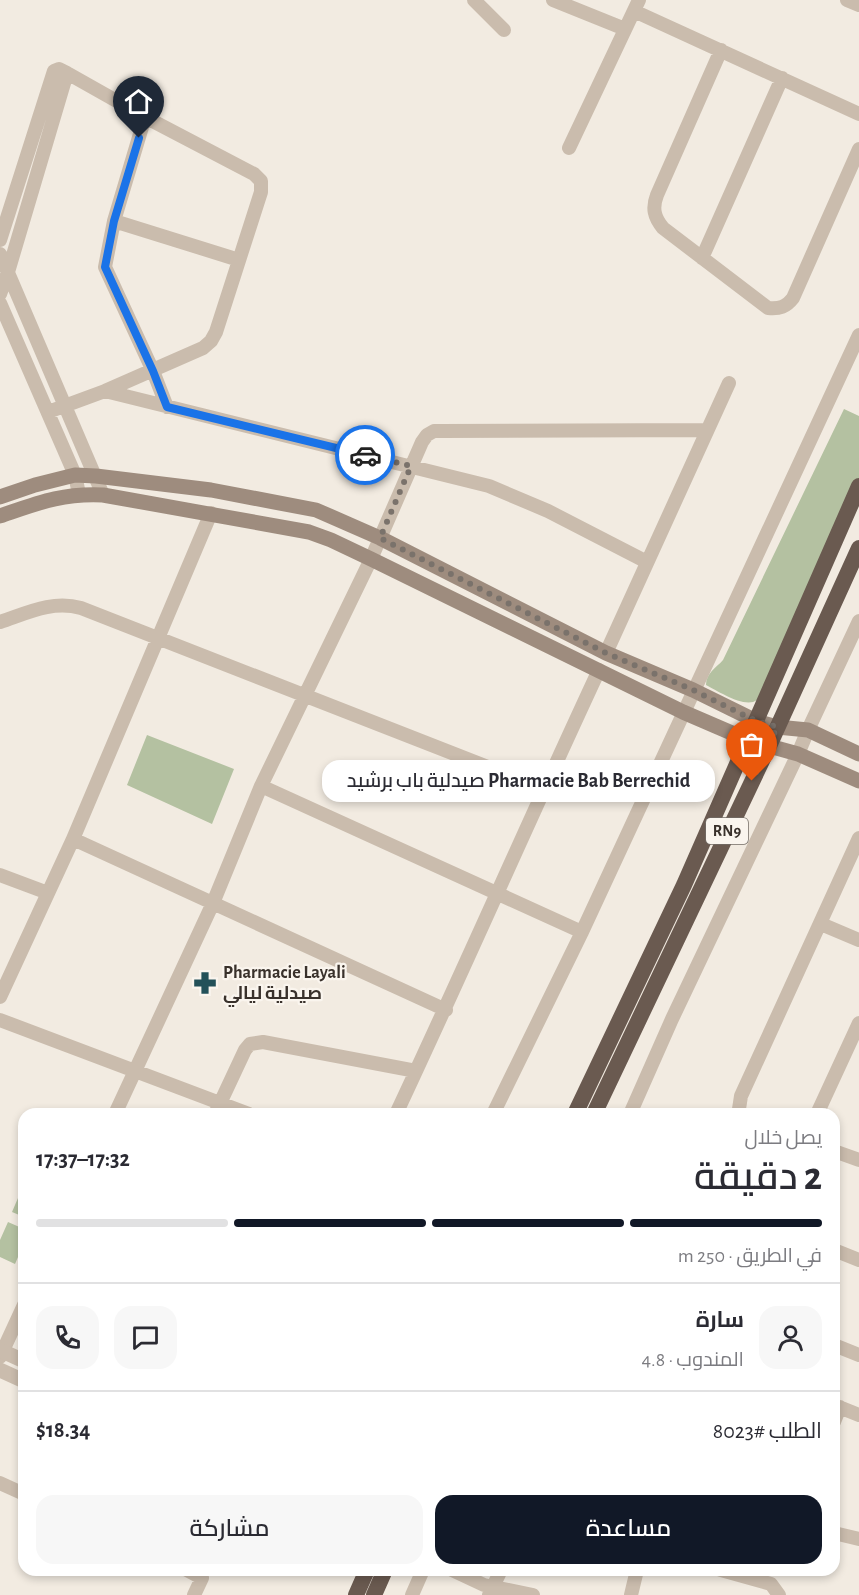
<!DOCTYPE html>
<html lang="ar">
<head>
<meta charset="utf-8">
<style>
  :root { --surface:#fff; --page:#f7f7f7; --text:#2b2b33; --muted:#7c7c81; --line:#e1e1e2; --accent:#111827 }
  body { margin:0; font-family:"Alegreya Sans",Cairo,sans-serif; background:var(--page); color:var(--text); direction:rtl; height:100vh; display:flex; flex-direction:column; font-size:22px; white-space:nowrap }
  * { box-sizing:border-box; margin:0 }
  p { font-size:20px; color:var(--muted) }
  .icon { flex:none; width:33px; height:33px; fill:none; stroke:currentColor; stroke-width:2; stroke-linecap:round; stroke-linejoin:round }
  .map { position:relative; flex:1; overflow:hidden; direction:ltr }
  .sheet { position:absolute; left:18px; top:1108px; width:822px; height:468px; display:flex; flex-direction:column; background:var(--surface); border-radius:18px; box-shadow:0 3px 9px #0003; direction:rtl }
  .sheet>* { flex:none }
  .pin { position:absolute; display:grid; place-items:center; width:51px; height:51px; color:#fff; margin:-62px -26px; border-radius:50% 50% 50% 0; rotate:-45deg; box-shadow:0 0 6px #0007 }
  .pin .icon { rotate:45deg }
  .courier { position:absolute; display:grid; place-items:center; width:60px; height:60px; margin:-30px; border:4px solid #1a73e8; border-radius:50%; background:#fff; color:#222; box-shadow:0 2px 8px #0007 }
  .bubble { position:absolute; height:42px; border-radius:18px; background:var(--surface); box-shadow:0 3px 9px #0003; font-size:20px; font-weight:600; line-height:42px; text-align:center; direction:rtl }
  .headline em { font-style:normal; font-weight:600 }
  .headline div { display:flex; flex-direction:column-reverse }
  .headline { display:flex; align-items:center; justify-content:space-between; height:102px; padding:0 18px }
  h1 { font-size:39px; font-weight:600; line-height:45px }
  .bar { display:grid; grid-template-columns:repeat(4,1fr); gap:9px 6px; align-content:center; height:72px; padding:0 18px }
  .bar i { height:8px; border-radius:4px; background:var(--line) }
  .bar .selected { background:var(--accent) }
  .bar p { grid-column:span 4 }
  .line { display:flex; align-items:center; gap:15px; padding:0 18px; border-top:2px solid var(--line) }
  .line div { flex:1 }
  .round { display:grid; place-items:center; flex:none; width:63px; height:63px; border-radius:18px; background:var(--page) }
  .action { display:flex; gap:12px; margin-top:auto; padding:12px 18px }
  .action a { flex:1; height:69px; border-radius:18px; background:var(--accent); color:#fff; font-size:24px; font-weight:600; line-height:69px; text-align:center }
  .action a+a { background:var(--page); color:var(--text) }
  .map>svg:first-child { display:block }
</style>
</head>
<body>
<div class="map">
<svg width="859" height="1595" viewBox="0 0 859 1595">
  <rect width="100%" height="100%" fill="#f2ebe1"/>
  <path fill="#b4c1a1" d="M844,409L859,416V479L757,700C745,709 718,691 706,685C706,673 716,668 723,660Z
    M147,735L234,769L212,824L127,785Z
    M24,1184V1217L12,1212Z
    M8,1222L24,1229V1243L15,1264L0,1257V1240Z"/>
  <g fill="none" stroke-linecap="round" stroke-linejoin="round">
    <path stroke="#cabcad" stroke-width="14" d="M474,0L504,30
      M553,0L625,29
      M847,0L859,5
      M634,11L859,114
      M721,50L657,195C652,208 654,217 663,228L768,308C780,309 786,307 793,298L859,149
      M569,148L639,0
      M114,221L239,260
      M0,240L54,71L59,69L67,73L145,117L114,221L105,267L153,371L167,407
      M0,254L103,495
      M702,258L782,78
      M0,294L8,272L67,73
      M0,303L75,475L79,494
      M105,391L489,486L548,511L647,562
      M48,412L105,391L203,348L211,341L216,332L261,192V181L254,174L145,117
      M0,622C27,613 52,600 81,608L544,789
      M606,653L729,383
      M261,786L582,932
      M73,839L446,1010
      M0,875L48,893
      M821,924L859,940
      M0,997L73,839L211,513
      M0,1020L249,1114
      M115,1114L213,903L261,786L371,559L422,442L427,435L434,431H442L707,430
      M215,1114L245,1050L250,1044L263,1042L416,1071
      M396,1114C465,967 530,818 599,670
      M493,1114L582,932L859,335
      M630,1114L672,1019L798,754L808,730L859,621
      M742,1114L739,1109L741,1096L859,838
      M817,1114L859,1023
      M834,1151L859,1160
      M834,1250L859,1260
      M834,1345L859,1355
      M0,1357L24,1305
      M834,1405L859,1415
      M834,1422L840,1407
      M0,1483L24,1494
      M834,1533L859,1539
      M187,1570L202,1578L194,1595
      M452,1570L484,1585L533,1595
      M721,1570L771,1584L779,1595
      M412,1595L423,1570
      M489,1595L501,1570
      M631,1595L637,1570"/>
    <path stroke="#cabcad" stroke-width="15" d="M0,1350L24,1361
      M0,1370L24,1381"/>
    <path stroke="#9e8c7e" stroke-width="15" d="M0,497L35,485L75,475L96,476L211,490L316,510L380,538L606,653L693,690L756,721L777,727L808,730L859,754
      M0,516C38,503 62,493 103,495L309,532L331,540L371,559L683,712L748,740L798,754L859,781"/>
    <path stroke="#6a5a50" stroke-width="16" d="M575,1114L684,885L859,486
      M594,1114L769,746L859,548
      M356,1595L367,1570
      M374,1595L385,1570"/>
  </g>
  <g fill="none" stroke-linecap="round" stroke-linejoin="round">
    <path stroke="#7a726b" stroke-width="6" stroke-dasharray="0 10.8" d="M365,455L411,466L380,538L606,653L693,690L756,721L777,727L752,781"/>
    <path stroke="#1a73e8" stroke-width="8" d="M139,138L114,221L105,267L153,371L167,407L365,455"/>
  </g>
  <defs>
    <g id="pharmacy-bare" transform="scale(1.8)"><path d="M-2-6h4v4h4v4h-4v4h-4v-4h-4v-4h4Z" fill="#235159" stroke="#faf5ee" stroke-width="2.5" paint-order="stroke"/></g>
  </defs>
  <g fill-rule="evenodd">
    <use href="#pharmacy-bare" x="205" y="983"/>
  </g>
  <g text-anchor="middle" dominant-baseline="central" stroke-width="4.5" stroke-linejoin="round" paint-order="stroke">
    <rect fill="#faf5ee" stroke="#736c66" stroke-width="1.5" x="706" y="818" width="42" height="26" rx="4.5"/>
    <g font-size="16" font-weight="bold" fill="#39312b">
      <text x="727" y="831">RN9</text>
    </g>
    <g font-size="18" font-weight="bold" fill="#39312b" stroke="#faf5ee" text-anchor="start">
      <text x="223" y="973">Pharmacie Layali<tspan x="223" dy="21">صيدلية ليالي</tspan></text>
    </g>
  </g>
</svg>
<div class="pin" style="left:752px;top:781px;background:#ea580c"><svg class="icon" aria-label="bag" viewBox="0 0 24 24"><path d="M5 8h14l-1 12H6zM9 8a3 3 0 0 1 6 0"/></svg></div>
<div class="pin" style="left:139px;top:138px;background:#1f2937"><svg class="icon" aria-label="home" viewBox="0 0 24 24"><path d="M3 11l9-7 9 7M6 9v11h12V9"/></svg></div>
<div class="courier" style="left:365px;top:455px"><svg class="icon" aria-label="car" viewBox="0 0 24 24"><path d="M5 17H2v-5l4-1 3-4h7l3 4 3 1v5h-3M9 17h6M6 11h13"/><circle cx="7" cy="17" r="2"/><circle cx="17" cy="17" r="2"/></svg></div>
<div class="bubble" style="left:322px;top:760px;width:393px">Pharmacie Bab Berrechid صيدلية باب برشيد</div>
<section class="sheet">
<div class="headline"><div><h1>2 دقيقة</h1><p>يصل خلال</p></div><em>17:32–17:37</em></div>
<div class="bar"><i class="selected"></i><i class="selected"></i><i class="selected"></i><i></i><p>في الطريق · 250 m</p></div>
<div class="line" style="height:108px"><a class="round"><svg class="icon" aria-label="person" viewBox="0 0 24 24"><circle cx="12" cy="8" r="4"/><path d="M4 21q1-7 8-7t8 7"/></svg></a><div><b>سارة</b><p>المندوب · 4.8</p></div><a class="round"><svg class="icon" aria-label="chat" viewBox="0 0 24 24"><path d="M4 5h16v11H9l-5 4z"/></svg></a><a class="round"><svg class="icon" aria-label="phone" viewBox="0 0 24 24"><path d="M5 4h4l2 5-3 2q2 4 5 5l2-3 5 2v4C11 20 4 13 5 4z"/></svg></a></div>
<div class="line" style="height:78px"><div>الطلب #8023</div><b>$18.34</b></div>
<div class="action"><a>مساعدة</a><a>مشاركة</a></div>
</section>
</div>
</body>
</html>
